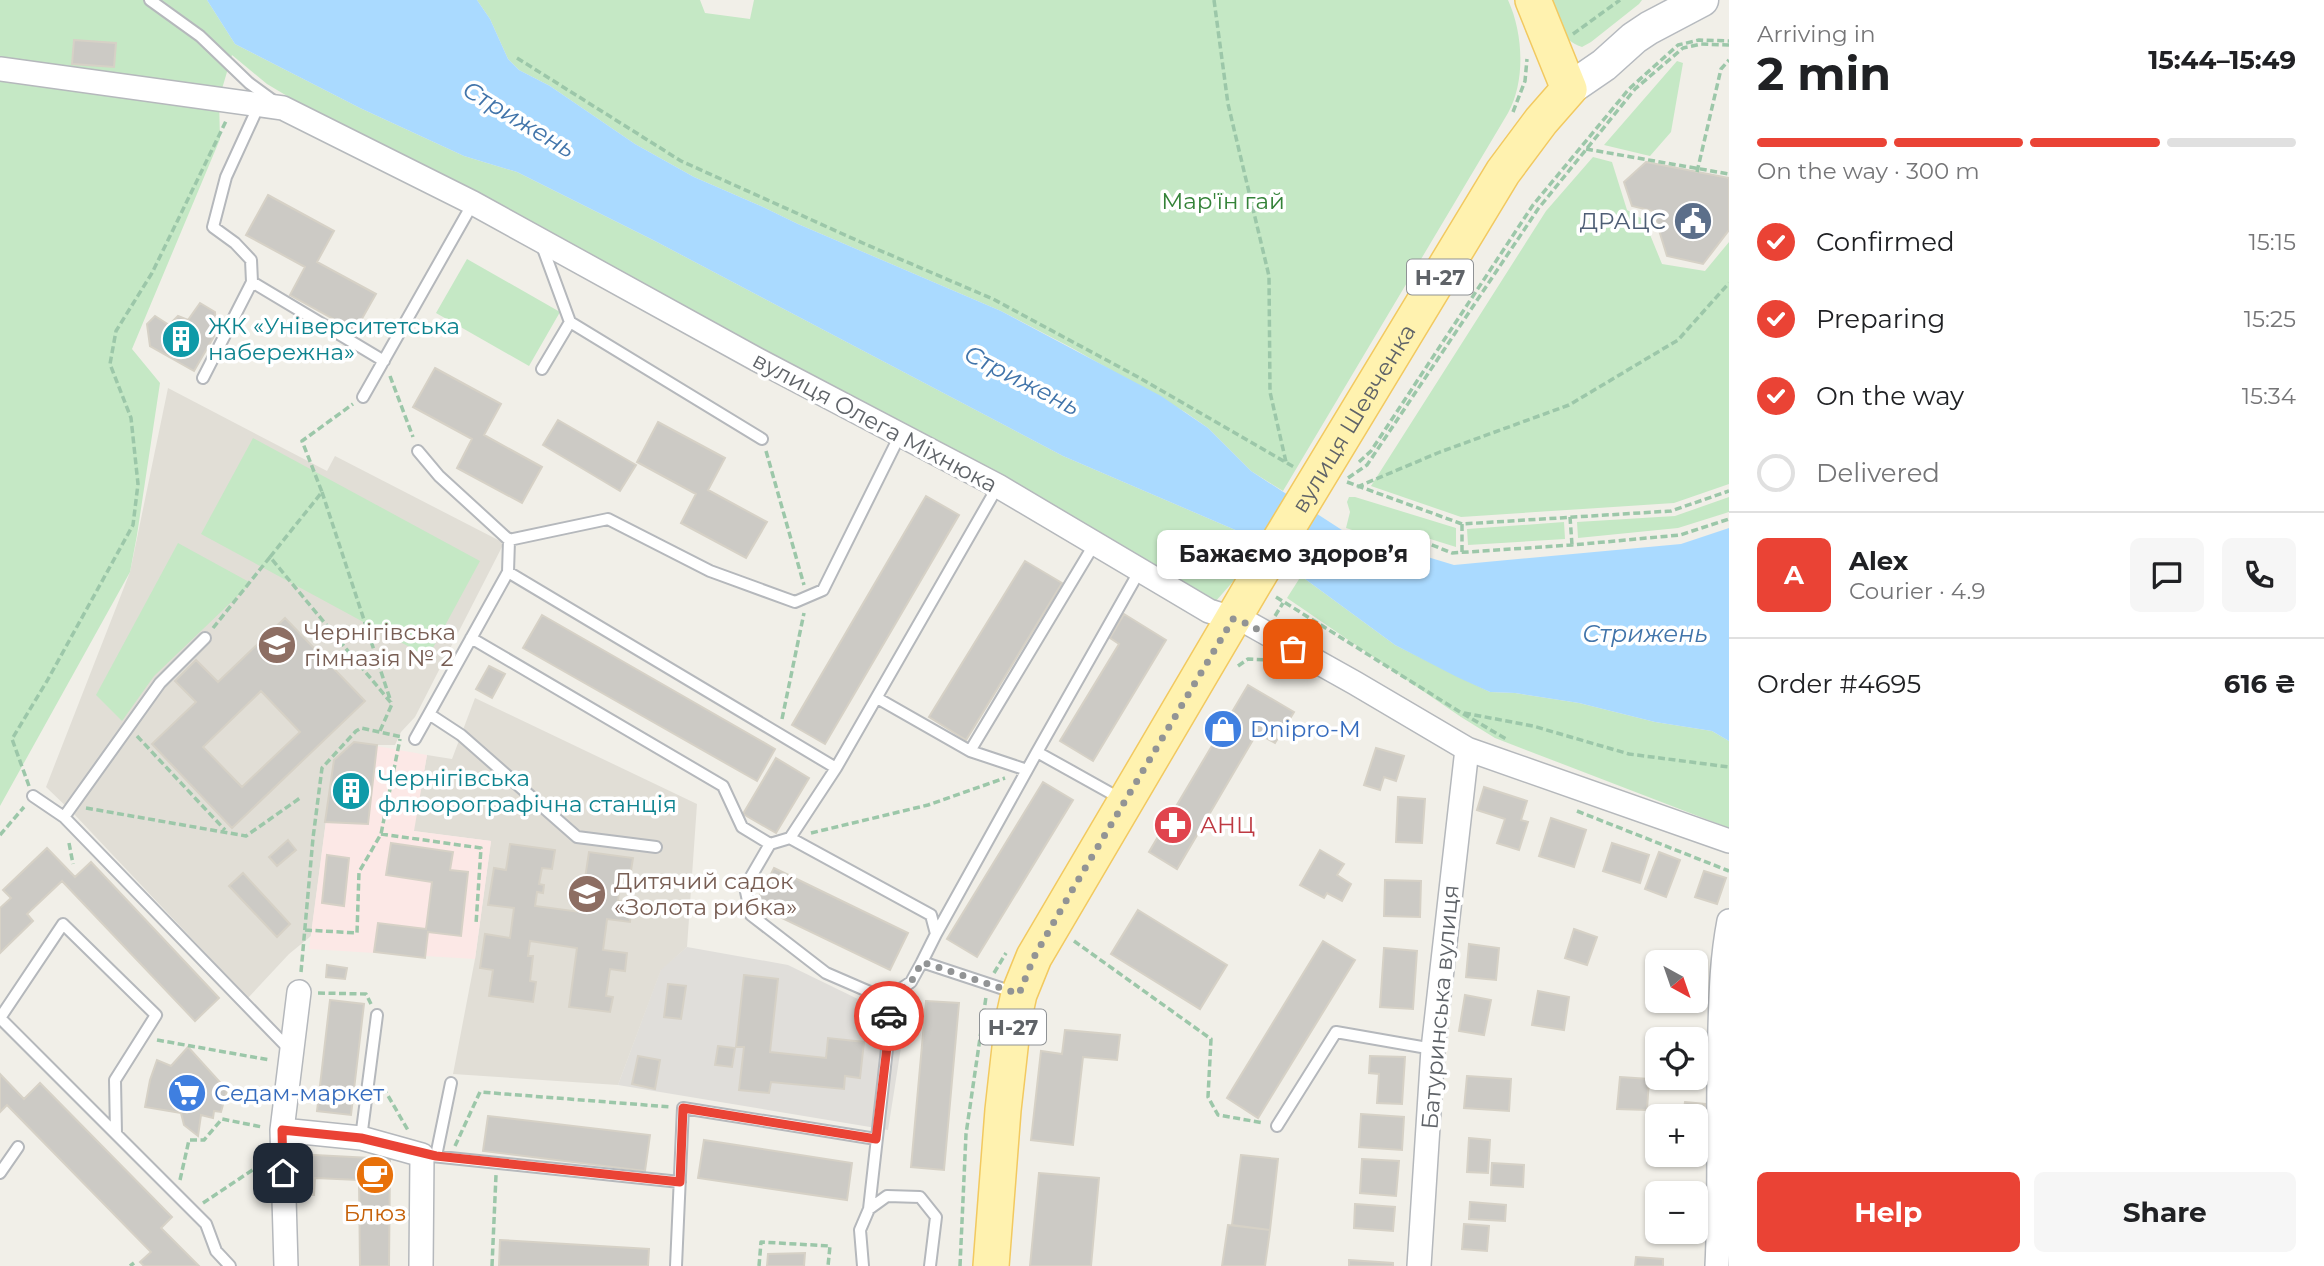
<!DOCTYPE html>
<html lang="en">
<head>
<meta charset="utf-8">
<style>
  :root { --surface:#fff; --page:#f6f6f6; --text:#202124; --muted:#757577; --line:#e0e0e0; --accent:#ea4335 }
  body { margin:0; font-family:Montserrat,sans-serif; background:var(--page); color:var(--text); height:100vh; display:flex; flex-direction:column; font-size:26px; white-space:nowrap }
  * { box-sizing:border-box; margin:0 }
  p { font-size:23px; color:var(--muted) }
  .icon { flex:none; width:38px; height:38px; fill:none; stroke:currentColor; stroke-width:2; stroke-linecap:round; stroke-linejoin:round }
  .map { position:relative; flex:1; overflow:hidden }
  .sheet { display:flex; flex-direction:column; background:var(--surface); width:595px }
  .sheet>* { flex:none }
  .needle { width:46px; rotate:140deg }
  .fabs { position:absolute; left:1645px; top:950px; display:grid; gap:14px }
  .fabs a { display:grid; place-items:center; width:63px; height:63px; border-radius:10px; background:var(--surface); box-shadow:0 2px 5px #0004; font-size:35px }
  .pin { position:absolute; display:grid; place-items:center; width:60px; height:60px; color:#fff; margin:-30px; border-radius:14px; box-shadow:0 4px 10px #0006 }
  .courier { position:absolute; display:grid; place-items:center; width:70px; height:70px; margin:-35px; border:5px solid #ea4335; border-radius:50%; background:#fff; color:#222; box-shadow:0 2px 9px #0007 }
  .bubble { position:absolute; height:49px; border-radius:10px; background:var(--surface); box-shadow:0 2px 5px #0004; font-size:23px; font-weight:700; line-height:49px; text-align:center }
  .overview em { font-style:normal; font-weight:700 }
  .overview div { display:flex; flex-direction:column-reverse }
  .overview { display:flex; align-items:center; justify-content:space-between; height:119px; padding:0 28px }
  h1 { font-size:46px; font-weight:700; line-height:52px }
  .bar { display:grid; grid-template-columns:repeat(4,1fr); gap:10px 7px; align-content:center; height:84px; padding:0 28px }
  .bar i { height:9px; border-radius:5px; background:var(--line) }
  .bar .on { background:var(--accent) }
  .bar p { grid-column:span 4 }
  .line { display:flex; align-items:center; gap:18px; padding:0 28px; border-top:2px solid var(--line) }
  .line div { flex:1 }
  .round { display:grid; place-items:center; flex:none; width:74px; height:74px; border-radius:10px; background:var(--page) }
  ol { padding:0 28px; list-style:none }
  li { display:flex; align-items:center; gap:21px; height:77px }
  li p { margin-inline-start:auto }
  li .icon { padding:7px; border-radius:50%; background:var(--accent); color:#fff; stroke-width:4 }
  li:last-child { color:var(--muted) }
  li i { width:38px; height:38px; border:4px solid var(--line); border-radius:50% }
  .button { display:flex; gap:14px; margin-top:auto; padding:14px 28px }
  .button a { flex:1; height:80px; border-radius:10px; background:var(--accent); color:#fff; font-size:28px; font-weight:700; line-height:80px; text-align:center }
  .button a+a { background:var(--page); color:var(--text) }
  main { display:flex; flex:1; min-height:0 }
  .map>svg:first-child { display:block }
</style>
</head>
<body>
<main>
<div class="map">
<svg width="1729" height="1266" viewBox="0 0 1729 1266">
  <rect width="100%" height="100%" fill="#f1efe8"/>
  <path fill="#e0deda" d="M687,947L788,965L905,1022L888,1130L618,1085L661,969Z"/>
  <path fill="#e1ded6" d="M168,388L327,471L335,456L504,543L415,717L401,732L395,745H377L334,760L311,936L289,954L248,998L74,814L46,787L130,572Z
    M475,698L697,804L687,947L661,970L618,1085L453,1074L475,959L491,841L413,831L427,755L452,759Z"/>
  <path fill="#fce8e6" d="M354,742L427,755L414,831L491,841L475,959L309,949L334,760Z"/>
  <path fill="#c5e8c5" d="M0,0H207L235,44L360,108L464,156L517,172L655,241L1063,456L1261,541L1245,568L1215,602L324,118L267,84L232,55L219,99L220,139L132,349L160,383L137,535L130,572L0,806Z
    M477,0H700L705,13L750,19L754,0H1508C1523,33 1526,80 1508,113L1283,491L1251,471L1208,428L1185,412L1072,348L1001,311L798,224L763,207L694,177L635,144L550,86L519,70L508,59L490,19Z
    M1550,0H1642L1639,4L1591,42L1582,47C1560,40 1557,20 1550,0Z
    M1677,61L1683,63L1671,132L1650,156L1604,145Z
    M1593,157L1612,162L1627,210L1644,220L1662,264L1705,271L1729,242V484L1674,503L1461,517L1371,486L1546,211Z
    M467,259L560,312L529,366L436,313Z
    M253,438L480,561L428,657L201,534Z
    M1349,497H1355L1456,528V547L1427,538L1420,552L1346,528L1350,512L1347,502Z
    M1729,497V512L1678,528L1578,538L1577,522L1675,516Z
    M1564,522L1565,539L1468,545L1467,529Z
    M178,543L251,583L154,676L122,721L96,695Z
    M1301,576L1395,645L1490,692L1515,693L1579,703L1655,722L1712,731L1729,741V828L1495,738L1461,717L1287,598Z"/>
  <path fill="#aadaff" d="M207,0H477L490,19L508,59L519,70L550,86L635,144L694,177L763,207L798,224L1001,311L1161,396L1208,428L1251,471L1345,532L1454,565L1681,544L1729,528V741L1712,731L1655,722L1579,703L1515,693L1490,692L1457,677L1395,645L1301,576L1261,541L1063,456L655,241L517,172L464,156L360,108L235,44Z"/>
  <path fill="#cccac5" stroke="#d6d1c6" stroke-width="2" fill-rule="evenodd" d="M74,40L116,43L114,67L72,64Z
    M1646,162L1729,178V230L1703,264L1667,256L1653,211L1632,206L1624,182Z
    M268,195L334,231L317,262L376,294L355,331L290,295L305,267L246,235Z
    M200,303L215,312L216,333L194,371L150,346L147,324L155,316L169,325L178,316L188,320Z
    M435,368L501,404L484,435L542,467L522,503L457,468L472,439L413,407Z
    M558,420L636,465L620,491L543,445Z
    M658,422L725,458L708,490L767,522L746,558L681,523L696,494L637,462Z
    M926,496L959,515L825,744L792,725Z
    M1025,561L1062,583L966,740L929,717Z
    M1124,614L1166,640L1093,761L1060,741L1119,644L1110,638Z
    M542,615L775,749L757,781L523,648Z
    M285,618L365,701L232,828L152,744L196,702L175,681L196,660L218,682ZM261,691L300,732L242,787L203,747Z
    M489,666L505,674L492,698L476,689Z
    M1248,685L1294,712L1275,743L1257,733L1177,869L1149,852Z
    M354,742L377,745L368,824L325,822L334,760Z
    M1376,748L1404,756L1396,781L1384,777L1380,790L1364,785Z
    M776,758L809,778L776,833L743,814Z
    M1043,782L1073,800L977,957L947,939Z
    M1484,787L1527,801L1521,820L1528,822L1519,850L1497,843L1505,819L1477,810Z
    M1398,797L1425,799L1422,843L1396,842Z
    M1551,818L1586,830L1574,867L1539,856Z
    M288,840L296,850L277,866L269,857Z
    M391,843L453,852L450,870L468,872L461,936L428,932L425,958L374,952L378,923L426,929L432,882L386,875Z
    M1612,843L1649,855L1640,883L1603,871Z
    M510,844L555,850L552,869L542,868L539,884L544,885L543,893L537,892L535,906L580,912L589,852L633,858L630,877L621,876L618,901L632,903L630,922L607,919L603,950L627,953L625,971L610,969L606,996L613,997L610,1012L569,1007L577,948L530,941L528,956H533L530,981L536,982L533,1002L489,996L493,970L480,968L485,934L510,938L514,908L488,905L494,868L506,870Z
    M47,848L75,877L91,862L219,998L195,1021L62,881L27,914L33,921L0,953V908L11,898L3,890Z
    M1320,850L1344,864L1337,875L1351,884L1342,901L1327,893L1324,898L1300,885Z
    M1659,852L1680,860L1666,897L1645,889Z
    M327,855L349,858L344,906L322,903Z
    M774,868L908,933L890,970L755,905Z
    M1704,871L1726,878L1717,904L1695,897Z
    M243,873L290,924L277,937L229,886Z
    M1385,880L1421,881L1420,917L1384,916Z
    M1138,910L1227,965L1200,1009L1111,954Z
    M1574,929L1597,937L1587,965L1565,958Z
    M1323,941L1355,960L1258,1118L1227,1098Z
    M1469,944L1499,948L1496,980L1466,977Z
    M1384,948L1417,951L1413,1009L1380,1007Z
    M327,965L347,968L345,979L326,977Z
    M744,975L778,979L770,1052L826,1058L828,1038L864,1042L860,1078L845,1076L844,1089L771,1082L769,1093L739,1090L744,1047H736Z
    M668,984L686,986L681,1019L664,1017Z
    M1538,991L1569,997L1564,1030L1532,1025Z
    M1465,995L1491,1000L1484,1035L1459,1031Z
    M330,1000L364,1004L351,1115L317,1111Z
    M926,1001L959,1003L944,1170L911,1167Z
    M1065,1030L1120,1035L1117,1060L1083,1057L1073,1145L1031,1140L1041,1051L1062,1054Z
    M1696,1040L1704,1041L1701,1069L1696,1068Z
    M718,1046L735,1048L732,1067L715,1065Z
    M188,1047L227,1090L221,1112L214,1111L213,1118L201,1115L198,1136L184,1125L181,1113L145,1107L150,1080L157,1060L171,1066Z
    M638,1056L660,1060L655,1089L632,1084Z
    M1370,1056L1405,1057L1402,1104L1377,1103L1379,1074L1369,1073Z
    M0,1074L24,1099L40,1083L172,1217L161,1228L199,1266H144L140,1262L151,1252L7,1105L0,1112Z
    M1467,1076L1511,1079L1509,1111L1464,1108Z
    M1620,1077L1649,1079L1647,1110L1617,1109Z
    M1685,1102L1705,1104L1702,1135L1696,1134V1116H1683Z
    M1361,1114L1404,1117L1402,1150L1359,1147Z
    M488,1116L650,1135L645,1171L483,1151Z
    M1469,1138L1490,1140L1488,1173L1467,1172Z
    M704,1140L852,1163L847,1200L698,1178Z
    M295,1154L390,1159L389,1266H360L359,1180L315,1178L314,1195L293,1194Z
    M1241,1155L1278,1159L1270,1230L1232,1225Z
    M1362,1159L1399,1161L1396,1196L1360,1193Z
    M1492,1163L1524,1165L1523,1187L1491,1185Z
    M1039,1173L1099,1178L1091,1266H1030Z
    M1696,1197L1712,1199L1710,1232L1696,1231Z
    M1470,1202L1506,1205L1505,1221L1469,1219Z
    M1355,1204L1395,1207L1393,1231L1354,1228Z
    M1464,1224L1489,1226L1487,1251L1462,1249Z
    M1228,1225L1270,1230L1265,1266H1222Z
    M500,1240L649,1249L648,1266H499Z
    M805,1253L804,1266H767L768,1254Z
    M1636,1257L1663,1259V1266H1635Z
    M1349,1260L1393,1263V1266H1349Z"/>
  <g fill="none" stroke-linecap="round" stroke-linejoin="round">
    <g stroke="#b5b8bc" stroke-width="14">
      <path id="service" d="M150,0L200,36L249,83L275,102
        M259,105L226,177L213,227L235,243L251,260L252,282L384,361
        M541,243L570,322L762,439
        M542,369L570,322
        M203,378L252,282
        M363,397L473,203
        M418,451L439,476L509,540
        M508,572L509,540L608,519L710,571L795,602L823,590L900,435
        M205,638L160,683L64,817L290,1050
        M471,638L723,786L742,827L770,844L790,838L931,915L936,934L922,962L1016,993
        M877,698L970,751
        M429,714L508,572L836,768L790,838
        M415,739L429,714L461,735L577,837L656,847
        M1037,752L1027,770L970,751L1095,543
        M836,768L998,486
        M33,796L64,817
        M1123,800L1037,752L1140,570
        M770,844L745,887L751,915L826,973L886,999
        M936,934L1027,770
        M1277,1126L1336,1032L1433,1049
        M116,1134L115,1080L156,1015L63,924L0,1018L206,1224L216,1251L230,1266
        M361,1138L377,1015
        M422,1155L680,1182
        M436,1156L451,1083
        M0,1173L18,1147
        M869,1209L887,1196L920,1197L936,1217L930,1266
        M676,1266L683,1108L876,1139
        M863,1266L860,1230L869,1209L890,1022L886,999L911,982L922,962"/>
    </g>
    <g stroke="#b5b8bc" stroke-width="26">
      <path id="minor" d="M0,69L283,108L473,203L756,359L998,486L1209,611L1248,623L1355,683L1467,749L1729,841
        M282,1130L361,1138L422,1155L421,1266
        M286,1266L282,1130L299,992
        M1419,1266L1433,1049L1467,749
        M1717,1266C1721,1187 1717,1108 1720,1028C1721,992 1722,957 1729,921"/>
    </g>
    <g stroke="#b6babf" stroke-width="35">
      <path id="secondary" d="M1569,89L1604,65L1634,38L1649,28L1702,0"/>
    </g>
    <g stroke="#f2c960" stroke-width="38">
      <g id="primary">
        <path id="s1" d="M991,1266L1003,1110L1013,1021L1019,994L1034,957L1260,573L1503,172L1541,121L1569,89L1533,0"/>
      </g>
    </g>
    <path stroke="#9cc7a9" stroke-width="3.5" stroke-dasharray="7 3.5" stroke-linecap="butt" d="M1214,0L1228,104L1269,276L1270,392L1286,462
      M1573,34L1620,0
      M517,58L681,161L865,244L993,299L1138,377L1294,467
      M1513,112L1525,81L1527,59
      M1586,149L1729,174
      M1697,172L1721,69L1729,60
      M390,376L413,437
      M766,451L804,585
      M1359,462L1371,451L1533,205L1629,89L1678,45L1699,40L1729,41
      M1348,478L1367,465L1538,209L1635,89L1683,48L1701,44L1729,45
      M1347,482L1462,524L1671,511L1729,491
      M1357,487L1440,452L1569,405L1678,340L1729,283
      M322,492L391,702
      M1570,517L1572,545
      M1422,541L1452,553L1572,545L1680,535L1729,519
      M1462,552V524
      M270,557L322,492L302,441L353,404
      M1276,597L1460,712L1508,740
      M1275,616L1283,603
      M213,628L270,557L392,704L379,733
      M1238,666L1248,659L1270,660
      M1464,713L1533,726L1629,754L1729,767
      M782,719L804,613
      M137,736L225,830
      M29,786L12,739L47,681L133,525L138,484L131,418L110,364L116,331L152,273L227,119
      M86,808L246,836L300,798
      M1577,811L1729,871
      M811,833L928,805L1005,778
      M381,834L481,848L476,924
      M0,835L24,807
      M69,843L73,864
      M305,930L357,933L359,872L381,834L400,739
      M1074,941L1211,1039L1208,1097L1218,1115L1264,1123
      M301,972L313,838L322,768L356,731L361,728L402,737
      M994,973L1006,953
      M318,993L366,994L371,1004
      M157,1040L270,1060
      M383,1087L409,1132
      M455,1146L480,1092L671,1107
      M180,1180L189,1140H204L222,1119L262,1127
      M203,1203L263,1163
      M130,1266L134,1263
      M492,1266L496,1175
      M759,1266L761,1242L830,1246L828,1266
      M960,1266L966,1134L986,997"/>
    <use href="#service" stroke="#fff" stroke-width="10"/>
    <use href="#minor" stroke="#fff" stroke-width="23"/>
    <use href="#secondary" stroke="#fff" stroke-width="32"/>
    <use href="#primary" stroke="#fff2af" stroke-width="35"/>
  </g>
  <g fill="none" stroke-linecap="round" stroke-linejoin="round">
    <path stroke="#929495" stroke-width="7" stroke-dasharray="0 12.6" d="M889,1016L886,999L911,982L922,962L1019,994L1034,957L1074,887L1233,619L1248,624L1293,649"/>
    <path stroke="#ea4335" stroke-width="9" d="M283,1173L282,1130L361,1138L436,1156L680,1182L683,1108L876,1139L890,1022L889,1016"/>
  </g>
  <defs>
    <g id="civic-disc" transform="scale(2.0125)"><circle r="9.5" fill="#5c6f8a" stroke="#fff"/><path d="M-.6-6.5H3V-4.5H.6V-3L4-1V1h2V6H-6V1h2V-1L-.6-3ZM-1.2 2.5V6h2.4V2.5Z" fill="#fff"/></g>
    <g id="building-disc" transform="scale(2.0125)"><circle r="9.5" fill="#0f9aa8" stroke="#fff"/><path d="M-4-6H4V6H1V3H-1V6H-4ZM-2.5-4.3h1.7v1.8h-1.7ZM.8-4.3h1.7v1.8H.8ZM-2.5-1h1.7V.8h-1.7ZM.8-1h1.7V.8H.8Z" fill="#fff"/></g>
    <g id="school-disc" transform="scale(2.0125)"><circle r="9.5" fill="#8d6e63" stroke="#fff"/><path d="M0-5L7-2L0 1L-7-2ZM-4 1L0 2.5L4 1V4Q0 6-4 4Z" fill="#fff"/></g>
    <g id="shop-disc" transform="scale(2.0125)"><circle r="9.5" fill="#3f7fe0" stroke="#fff"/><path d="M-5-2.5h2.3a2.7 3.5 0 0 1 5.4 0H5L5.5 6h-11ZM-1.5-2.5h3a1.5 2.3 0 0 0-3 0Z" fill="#fff"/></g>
    <g id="pharmacy-disc" transform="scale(2.0125)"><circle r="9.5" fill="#e0444e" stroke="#fff"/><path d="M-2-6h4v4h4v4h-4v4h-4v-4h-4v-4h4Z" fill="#fff"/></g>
    <g id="supermarket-disc" transform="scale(2.0125)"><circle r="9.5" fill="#3f7fe0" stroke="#fff"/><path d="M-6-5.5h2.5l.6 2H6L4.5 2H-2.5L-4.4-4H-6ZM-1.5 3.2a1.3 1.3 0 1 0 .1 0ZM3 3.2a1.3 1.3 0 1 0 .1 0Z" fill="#fff"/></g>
    <g id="cafe-disc" transform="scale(2.0125)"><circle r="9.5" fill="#e8710a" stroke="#fff"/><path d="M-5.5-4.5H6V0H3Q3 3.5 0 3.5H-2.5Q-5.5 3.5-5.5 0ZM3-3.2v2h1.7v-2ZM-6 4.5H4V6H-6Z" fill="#fff"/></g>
  </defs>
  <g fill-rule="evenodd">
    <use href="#civic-disc" x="1693" y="221"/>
    <use href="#building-disc" x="181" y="339"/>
    <use href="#school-disc" x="277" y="645"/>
    <use href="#shop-disc" x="1223" y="729"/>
    <use href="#building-disc" x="351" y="791"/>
    <use href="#pharmacy-disc" x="1173" y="825"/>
    <use href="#school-disc" x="587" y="894"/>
    <use href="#supermarket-disc" x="187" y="1093"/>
    <use href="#cafe-disc" x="375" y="1175"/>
  </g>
  <g text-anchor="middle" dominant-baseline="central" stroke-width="7" stroke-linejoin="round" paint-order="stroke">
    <g fill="#fff" stroke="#8f9295" stroke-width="2">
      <rect x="1407" y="259.5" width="66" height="35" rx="5"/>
      <rect x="980" y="1009.5" width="66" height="35" rx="5"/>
    </g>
    <g font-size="21" font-weight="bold" fill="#5f6368">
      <text x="1440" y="277">Н-27</text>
      <text x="1013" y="1027">Н-27</text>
    </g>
    <g font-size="23" fill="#348238" stroke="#fff">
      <text x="1223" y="201">Мар'їн гай</text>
    </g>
    <g font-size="23" fill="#4e5e75" stroke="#fff" text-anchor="end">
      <text x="1666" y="221">ДРАЦС</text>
    </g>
    <g font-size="23" fill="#0d838f" stroke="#fff" text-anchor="start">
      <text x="208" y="326">ЖК «Університетська<tspan x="208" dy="26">набережна»</tspan></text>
      <text x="378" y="778">Чернігівська<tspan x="378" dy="26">флюорографічна станція</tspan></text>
    </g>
    <g font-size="23" fill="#5f6368" stroke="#fff">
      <text stroke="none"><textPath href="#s1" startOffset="940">вулиця Шевченка</textPath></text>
      <text transform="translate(875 422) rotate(28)">вулиця Олега Міхнюка</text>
      <text transform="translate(1440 1007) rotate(-85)">Батуринська вулиця</text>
    </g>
    <g font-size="23" fill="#785e54" stroke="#fff" text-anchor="start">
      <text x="304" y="632">Чернігівська<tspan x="304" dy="26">гімназія № 2</tspan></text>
      <text x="614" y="881">Дитячий садок<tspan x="614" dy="26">«Золота рибка»</tspan></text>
    </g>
    <g font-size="23" fill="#366cbe" stroke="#fff" text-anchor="start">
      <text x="1250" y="729">Dnipro-M</text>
      <text x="214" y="1093">Седам-маркет</text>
    </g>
    <g font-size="23" fill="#be3a42" stroke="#fff" text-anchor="start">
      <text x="1200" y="825">АНЦ</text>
    </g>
    <g font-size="23" fill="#c56008" stroke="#fff">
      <text x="375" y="1213">Блюз</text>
    </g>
    <g font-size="24" font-style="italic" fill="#4174aa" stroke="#fff">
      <text transform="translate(519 119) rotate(31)">Стрижень</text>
      <text transform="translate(1022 380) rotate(27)">Стрижень</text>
      <text x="1645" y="633">Стрижень</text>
    </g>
  </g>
</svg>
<div class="fabs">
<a><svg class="needle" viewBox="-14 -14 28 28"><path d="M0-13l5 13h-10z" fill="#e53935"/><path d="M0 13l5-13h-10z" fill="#757577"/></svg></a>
<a><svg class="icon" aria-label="locate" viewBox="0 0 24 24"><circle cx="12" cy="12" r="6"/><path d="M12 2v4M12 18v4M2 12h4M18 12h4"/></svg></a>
<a>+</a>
<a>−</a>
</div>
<div class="pin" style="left:1293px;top:649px;background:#ea580c"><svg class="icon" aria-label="bag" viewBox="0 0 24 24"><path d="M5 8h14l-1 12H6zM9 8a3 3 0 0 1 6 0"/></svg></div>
<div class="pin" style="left:283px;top:1173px;background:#1f2937"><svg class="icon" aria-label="home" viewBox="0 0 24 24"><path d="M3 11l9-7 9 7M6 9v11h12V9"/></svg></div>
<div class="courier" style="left:889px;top:1016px"><svg class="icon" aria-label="car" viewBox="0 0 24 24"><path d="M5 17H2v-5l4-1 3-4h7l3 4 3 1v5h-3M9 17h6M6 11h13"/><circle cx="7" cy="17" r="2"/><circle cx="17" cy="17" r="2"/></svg></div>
<div class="bubble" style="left:1157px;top:530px;width:273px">Бажаємо здоров’я</div>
</div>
<section class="sheet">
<div class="overview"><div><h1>2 min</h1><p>Arriving in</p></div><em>15:44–15:49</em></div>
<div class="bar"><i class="on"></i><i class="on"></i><i class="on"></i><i></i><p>On the way · 300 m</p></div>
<ol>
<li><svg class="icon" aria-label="check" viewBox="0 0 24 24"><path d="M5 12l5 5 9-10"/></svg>Confirmed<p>15:15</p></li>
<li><svg class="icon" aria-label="check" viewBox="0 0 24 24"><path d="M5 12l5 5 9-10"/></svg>Preparing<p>15:25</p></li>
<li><svg class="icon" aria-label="check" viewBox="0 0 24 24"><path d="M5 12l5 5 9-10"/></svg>On the way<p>15:34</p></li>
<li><i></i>Delivered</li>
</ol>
<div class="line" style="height:126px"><b class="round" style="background:var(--accent);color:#fff">A</b><div><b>Alex</b><p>Courier · 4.9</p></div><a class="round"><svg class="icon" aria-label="chat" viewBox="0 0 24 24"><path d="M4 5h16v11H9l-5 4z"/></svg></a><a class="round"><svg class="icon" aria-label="phone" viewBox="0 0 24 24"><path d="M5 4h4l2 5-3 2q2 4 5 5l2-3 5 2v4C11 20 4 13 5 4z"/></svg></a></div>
<div class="line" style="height:91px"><div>Order #4695</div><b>616 ₴</b></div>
<div class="button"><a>Help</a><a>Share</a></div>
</section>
</main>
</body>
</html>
